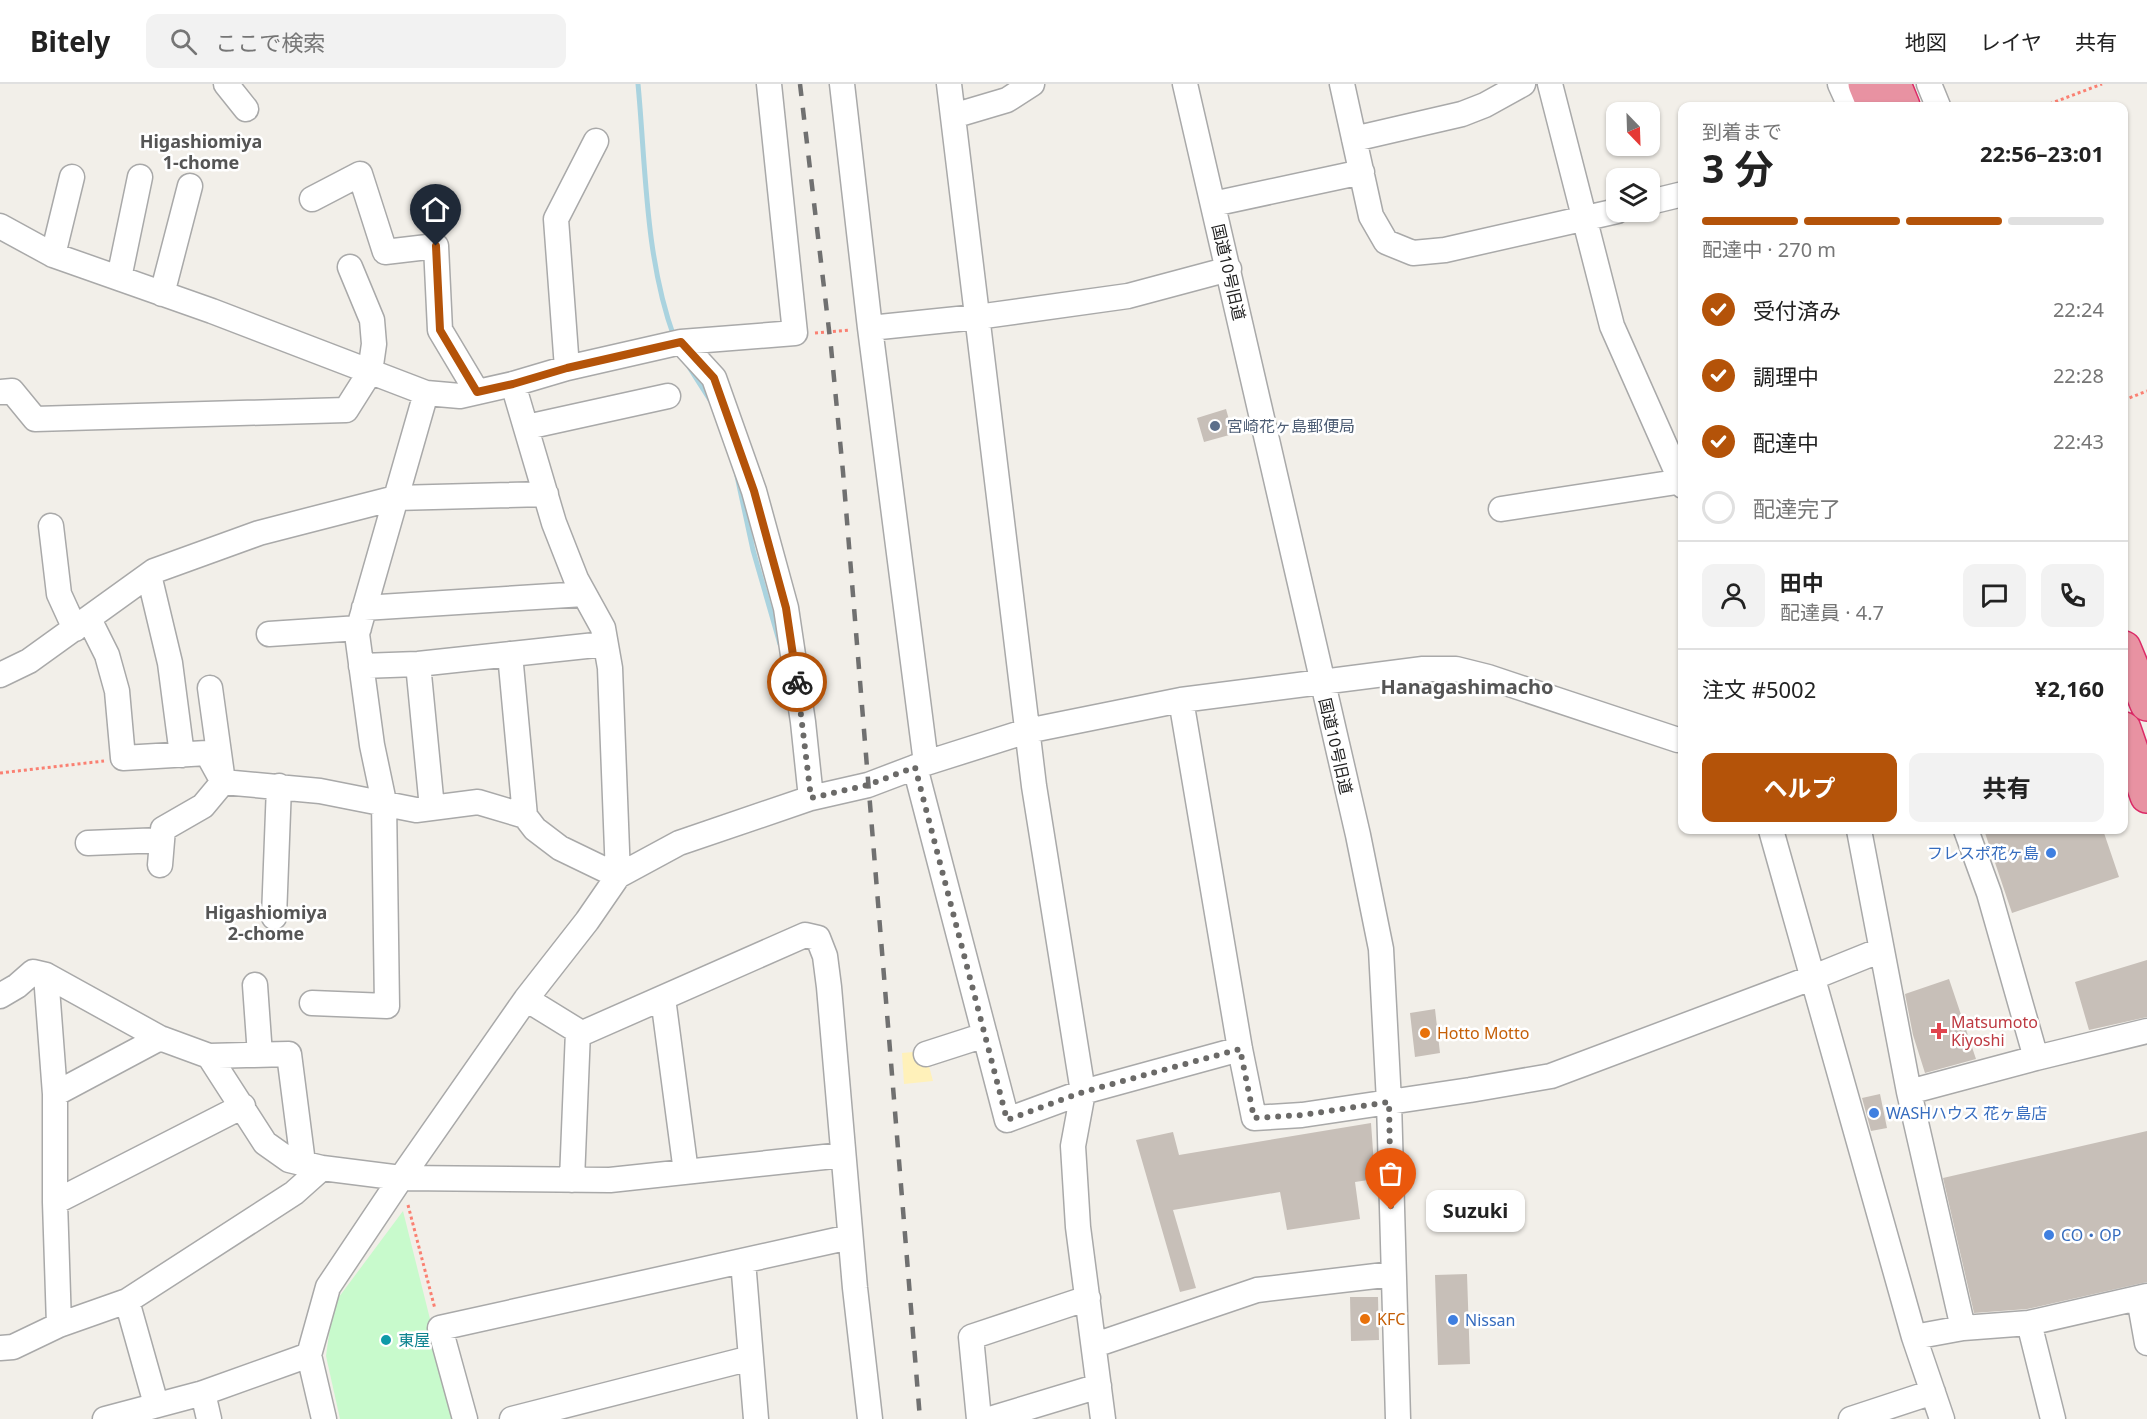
<!DOCTYPE html>
<html lang="ja">
<head>
<meta charset="utf-8">
<style>
  :root { --surface:#fff; --page:#f2f2f2; --text:#222; --muted:#767676; --line:#e0e0e0; --accent:#b45309 }
  body { margin:0; font-family:"Noto Sans","Noto Sans JP",sans-serif; background:var(--page); color:var(--text); height:100vh; display:flex; flex-direction:column; font-size:22px; white-space:nowrap }
  * { box-sizing:border-box; margin:0 }
  p { font-size:20px; color:var(--muted) }
  .icon { flex:none; width:33px; height:33px; fill:none; stroke:currentColor; stroke-width:2; stroke-linecap:round; stroke-linejoin:round }
  .map { position:relative; flex:1; overflow:hidden }
  .details { position:absolute; left:1678px; top:18px; width:450px; height:732px; display:flex; flex-direction:column; background:var(--surface); border-radius:12px; box-shadow:0 2px 4px #0004 }
  .details>* { flex:none }
  .needle { width:39px; rotate:157deg }
  .fabs { position:absolute; left:1606px; top:18px; display:grid; gap:12px }
  .fabs a { display:grid; place-items:center; width:54px; height:54px; border-radius:12px; background:var(--surface); box-shadow:0 2px 4px #0004; font-size:30px }
  .pin { position:absolute; display:grid; place-items:center; width:51px; height:51px; color:#fff; margin:-62px -26px; border-radius:50% 50% 50% 0; rotate:-45deg; box-shadow:0 0 6px #0007 }
  .pin .icon { rotate:45deg }
  .courier { position:absolute; display:grid; place-items:center; width:60px; height:60px; margin:-30px; border:4px solid #b45309; border-radius:50%; background:#fff; color:#222; box-shadow:0 2px 8px #0007 }
  .bubble { position:absolute; height:42px; border-radius:12px; background:var(--surface); box-shadow:0 2px 4px #0004; font-size:20px; font-weight:700; line-height:42px; text-align:center }
  .headline em { font-style:normal; font-weight:700 }
  .headline div { display:flex; flex-direction:column-reverse }
  .headline { display:flex; align-items:center; justify-content:space-between; height:102px; padding:0 24px }
  h1 { font-size:39px; font-weight:700; line-height:45px }
  .bar { display:grid; grid-template-columns:repeat(4,1fr); gap:9px 6px; align-content:center; height:72px; padding:0 24px }
  .bar i { height:8px; border-radius:4px; background:var(--line) }
  .bar .on { background:var(--accent) }
  .bar p { grid-column:span 4 }
  .line { display:flex; align-items:center; gap:15px; padding:0 24px; border-top:2px solid var(--line) }
  .line div { flex:1 }
  .round { display:grid; place-items:center; flex:none; width:63px; height:63px; border-radius:12px; background:var(--page) }
  ol { padding:0 24px; list-style:none }
  li { display:flex; align-items:center; gap:18px; height:66px }
  li p { margin-inline-start:auto }
  li .icon { padding:6px; border-radius:50%; background:var(--accent); color:#fff; stroke-width:4 }
  li:last-child { color:var(--muted) }
  li i { width:33px; height:33px; border:3px solid var(--line); border-radius:50% }
  .cta { display:flex; gap:12px; margin-top:auto; padding:12px 24px }
  .cta a { flex:1; height:69px; border-radius:12px; background:var(--accent); color:#fff; font-size:24px; font-weight:700; line-height:69px; text-align:center }
  .cta a+a { background:var(--page); color:var(--text) }
  header { display:flex; align-items:center; gap:36px; box-sizing:border-box; height:84px; padding:0 30px; background:var(--surface); border-bottom:2px solid var(--line) }
  header strong { font-size:28px }
  nav { display:flex; gap:33px; margin-inline-start:auto; font-size:21px }
  .search { width:420px; height:54px; background:var(--page); display:flex; align-items:center; gap:15px; box-sizing:border-box; padding:0 21px; border-radius:12px; color:var(--muted); font-size:22px }
  .map>svg:first-child { display:block }
</style>
</head>
<body>
<header>
<strong>Bitely</strong>
<div class="search"><svg class="icon" aria-label="search" viewBox="0 0 24 24"><circle cx="10" cy="10" r="6"/><path d="M15 15l6 6"/></svg>ここで検索</div>
<nav><a>地図</a><a>レイヤ</a><a>共有</a></nav>
</header>
<div class="map">
<svg width="2147" height="1335" viewBox="0 0 2147 1335">
  <rect width="100%" height="100%" fill="#f2efe9"/>
  <path fill="#fff1ba" d="M925,967L933,997L904,1000L902,969Z"/>
  <path fill="#c8facc" d="M403,1127L455,1335H340L326,1272L333,1221Z"/>
  <g fill="none" stroke-linecap="round" stroke-linejoin="round">
    <path stroke="#aad3df" stroke-width="5" d="M638,0C646,85 645,173 674,253
      M689,283L710,316
      M737,392L753,466L780,560"/>
  </g>
  <path fill="#c7bfb8" d="M1226,325L1233,350L1204,358L1197,334Z
    M1984,746H2103L2119,793L2012,829Z
    M2147,876V933L2089,946L2075,898Z
    M1949,895L1976,975L1925,989L1913,951L1905,910Z
    M1435,925L1440,969L1415,973L1410,929Z
    M1880,1010L1887,1044L1871,1047L1862,1014Z
    M1371,1039L1375,1095L1355,1098L1360,1135L1287,1146L1280,1108L1173,1126L1196,1204L1180,1208L1136,1056L1173,1048L1179,1071Z
    M2147,1047V1198L2027,1225L1974,1229L1943,1094Z
    M1467,1190L1470,1280L1438,1281L1435,1191Z
    M1350,1213H1378L1379,1256L1351,1257Z"/>
  <g fill="none" stroke-linecap="round" stroke-linejoin="round">
    <g stroke="#a9a9a9" stroke-width="27">
      <path id="minor" d="M226,0L246,25
        M842,0L870,244L926,679
        M949,0L1034,702L1083,1008L1073,1062L1078,1143L1103,1335
        M1185,0L1358,751L1381,865L1389,1018L1398,1335
        M1342,0L1371,132L1386,158L1413,169L1445,166L1617,127
        M1550,0L1612,242L1683,402
        M1840,0L1850,22
        M1929,0L1938,22
        M953,32L1007,16L1032,0
        M1354,55L1462,30L1485,21L1523,0
        M312,115L360,90L385,168L436,162L440,246L477,308
        M1650,118L1683,110
        M1213,120L1362,88
        M0,142L53,171L212,227L426,309L460,312L513,300L567,284L681,258L714,294L754,407L786,524L803,638L811,714
        M53,171L72,93
        M119,194L140,93
        M162,210L190,102
        M870,244L977,233L1128,212L1229,185
        M681,258L795,249L769,0
        M567,284L556,135L596,57
        M513,300L554,439L576,495L603,544L610,584L618,792
        M0,308L12,307L35,335L346,326L370,288L374,260L372,236L350,183
        M527,343L668,312
        M1501,425L1683,397
        M51,442L59,510L75,545
        M149,491L170,579L182,671
        M364,524L584,510
        M89,535L107,571L117,607L123,674L207,669L223,698L320,707L416,726L478,718L525,732L535,745L560,764L618,792
        M269,550L359,544
        M510,570L525,732
        M418,580L432,724
        M361,582L418,580L605,560
        M0,591L29,577L154,487L259,449L395,414L546,410
        M1181,616L1240,965L1254,1034L1302,1031L1470,1006L1551,992L1814,893L1881,866
        M915,683L1007,1036L1083,1008L1240,965
        M1771,746L1914,1253L1942,1335
        M1859,746L1909,1008L1963,1244
        M1966,746L1989,809L2036,974
        M88,759L162,756
        M160,781L163,745L203,722L223,698L210,604
        M274,833L279,702
        M46,891L55,1010V1118L59,1241
        M255,901L260,971
        M0,912L17,902L33,888L46,891L160,954L209,972L265,1059L289,1076L322,1084L401,1094L610,1096L843,1071
        M663,914L686,1088
        M526,915L578,947L585,948L805,851L818,854L825,872L829,903L855,1204L870,1335
        M312,919L387,922L384,718L372,661L357,550L426,309
        M926,970L985,951
        M209,972L289,970L303,1079
        M1909,1008L2036,974L2147,947
        M55,1010L160,954
        M572,1096L578,947
        M55,1118L243,1022
        M743,1177L756,1335
        M2139,1214L2147,1259
        M127,1217L156,1320
        M2029,1239L2053,1335
        M1914,1253L1963,1244L2029,1239L2147,1212
        M1095,1261L1257,1206L1393,1190
        M0,1264L13,1263L59,1241L127,1217L294,1109L322,1084
        M203,1309L209,1335
        M105,1335L203,1309L309,1271
        M324,1335L309,1271L328,1203L401,1094L526,915L587,837L618,792L679,759L811,714L868,701L926,679L1027,647L1181,616L1423,585H1456L1488,593L1678,656H1683
        M465,1335L440,1244L850,1153
        M512,1335L751,1274
        M979,1335L971,1253L1088,1214
        M990,1335L1099,1302
        M1851,1335L1933,1308"/>
    </g>
    <g stroke="#dc2a67" stroke-width="36">
      <path id="highway" d="M1865,0L1874,22
        M1894,0L1903,22
        M2124,564L2147,620
        M2124,645L2147,712"/>
    </g>
    <path stroke="#fa8072" stroke-width="3" stroke-dasharray="3 3" stroke-linecap="butt" d="M2044,22L2102,0
      M815,249L850,246
      M2124,316L2147,307
      M0,689L104,677
      M408,1121L435,1225"/>
    <use href="#minor" stroke="#fff" stroke-width="24"/>
    <use href="#highway" stroke="#e892a2" stroke-width="33"/>
    <path stroke="#707070" stroke-width="4.5" stroke-dasharray="12 12" stroke-linecap="butt" d="M800,0L831,263L843,388L920,1335"/>
  </g>
  <g fill="none" stroke-linecap="round" stroke-linejoin="round">
    <path stroke="#6b6a68" stroke-width="6" stroke-dasharray="0 10.8" d="M797,598L811,714L868,701L915,683L1007,1036L1083,1008L1240,965L1254,1034L1302,1031L1389,1018L1391,1126"/>
    <path stroke="#b45309" stroke-width="8" d="M436,162L440,246L477,308L513,300L567,284L681,258L714,294L754,407L786,524L797,598"/>
  </g>
  <circle fill="#5c6f8a" stroke="#fff" stroke-width="2" cx="1215" cy="342" r="6"/>
  <g fill="#3f7fe0" stroke="#fff" stroke-width="2">
    <circle cx="2051" cy="769" r="6"/>
    <circle cx="1874" cy="1029" r="6"/>
    <circle cx="2049" cy="1151" r="6"/>
    <circle cx="1453" cy="1236" r="6"/>
  </g>
  <path fill="#e0444e" stroke="#fff" stroke-width="2" d="M1936 938h6v6h6v6h-6v6h-6v-6h-6v-6h6z"/>
  <g fill="#e8710a" stroke="#fff" stroke-width="2">
    <circle cx="1425" cy="949" r="6"/>
    <circle cx="1365" cy="1235" r="6"/>
  </g>
  <circle fill="#0f9aa8" stroke="#fff" stroke-width="2" cx="386" cy="1256" r="6"/>
  <g text-anchor="middle" dominant-baseline="central" stroke-width="5" stroke-linejoin="round" paint-order="stroke">
    <g font-size="16" fill="#222" stroke="#fff">
      <text transform="translate(1229 188) rotate(77)">国道10号旧道</text>
      <text transform="translate(1336 662) rotate(77)">国道10号旧道</text>
    </g>
    <g font-size="16" fill="#4e5e75" stroke="#fff" text-anchor="start">
      <text x="1227" y="342">宮崎花ヶ島郵便局</text>
    </g>
    <g font-size="16" fill="#366cbe" stroke="#fff" text-anchor="start">
      <text x="2039" y="769" text-anchor="end">フレスポ花ヶ島</text>
      <text x="1886" y="1029">WASHハウス 花ヶ島店</text>
      <text x="2061" y="1151">CO・OP</text>
      <text x="1465" y="1236">Nissan</text>
    </g>
    <g font-size="16" fill="#be3a42" stroke="#fff" text-anchor="start">
      <text x="1951" y="938">Matsumoto<tspan x="1951" dy="18">Kiyoshi</tspan></text>
    </g>
    <g font-size="16" fill="#c56008" stroke="#fff" text-anchor="start">
      <text x="1437" y="949">Hotto Motto</text>
      <text x="1377" y="1235">KFC</text>
    </g>
    <g font-size="16" fill="#0d838f" stroke="#fff" text-anchor="start">
      <text x="398" y="1256">東屋</text>
    </g>
    <g font-size="18" font-weight="bold" fill="#555" stroke="#fff">
      <text x="201" y="57">Higashiomiya<tspan x="201" dy="21">1-chome</tspan></text>
      <text x="266" y="828">Higashiomiya<tspan x="266" dy="21">2-chome</tspan></text>
    </g>
    <g font-size="20" font-weight="bold" fill="#555" stroke="#fff">
      <text x="1467" y="602">Hanagashimacho</text>
    </g>
  </g>
</svg>
<div class="fabs">
<a><svg class="needle" viewBox="-14 -14 28 28"><path d="M0-13l5 13h-10z" fill="#e53935"/><path d="M0 13l5-13h-10z" fill="#767676"/></svg></a>
<a><svg class="icon" aria-label="layers" viewBox="0 0 24 24"><path d="M12 4l9 5-9 5-9-5zM3 14l9 5 9-5"/></svg></a>
</div>
<div class="pin" style="left:1391px;top:1126px;background:#ea580c"><svg class="icon" aria-label="bag" viewBox="0 0 24 24"><path d="M5 8h14l-1 12H6zM9 8a3 3 0 0 1 6 0"/></svg></div>
<div class="pin" style="left:436px;top:162px;background:#1f2937"><svg class="icon" aria-label="home" viewBox="0 0 24 24"><path d="M3 11l9-7 9 7M6 9v11h12V9"/></svg></div>
<div class="courier" style="left:797px;top:598px"><svg class="icon" aria-label="bike" viewBox="0 0 24 24"><circle cx="6" cy="16" r="4"/><circle cx="18" cy="16" r="4"/><path d="M6 16l4-8h5l3 8M10 8l3 8H6M13 5h3"/></svg></div>
<div class="bubble" style="left:1426px;top:1106px;width:99px">Suzuki</div>
<section class="details">
<div class="headline"><div><h1>3 分</h1><p>到着まで</p></div><em>22:56–23:01</em></div>
<div class="bar"><i class="on"></i><i class="on"></i><i class="on"></i><i></i><p>配達中 · 270 m</p></div>
<ol>
<li><svg class="icon" aria-label="check" viewBox="0 0 24 24"><path d="M5 12l5 5 9-10"/></svg>受付済み<p>22:24</p></li>
<li><svg class="icon" aria-label="check" viewBox="0 0 24 24"><path d="M5 12l5 5 9-10"/></svg>調理中<p>22:28</p></li>
<li><svg class="icon" aria-label="check" viewBox="0 0 24 24"><path d="M5 12l5 5 9-10"/></svg>配達中<p>22:43</p></li>
<li><i></i>配達完了</li>
</ol>
<div class="line" style="height:108px"><a class="round"><svg class="icon" aria-label="person" viewBox="0 0 24 24"><circle cx="12" cy="8" r="4"/><path d="M4 21q1-7 8-7t8 7"/></svg></a><div><b>田中</b><p>配達員 · 4.7</p></div><a class="round"><svg class="icon" aria-label="chat" viewBox="0 0 24 24"><path d="M4 5h16v11H9l-5 4z"/></svg></a><a class="round"><svg class="icon" aria-label="phone" viewBox="0 0 24 24"><path d="M5 4h4l2 5-3 2q2 4 5 5l2-3 5 2v4C11 20 4 13 5 4z"/></svg></a></div>
<div class="line" style="height:78px"><div>注文 #5002</div><b>¥2,160</b></div>
<div class="cta"><a>ヘルプ</a><a>共有</a></div>
</section>
</div>
</body>
</html>
